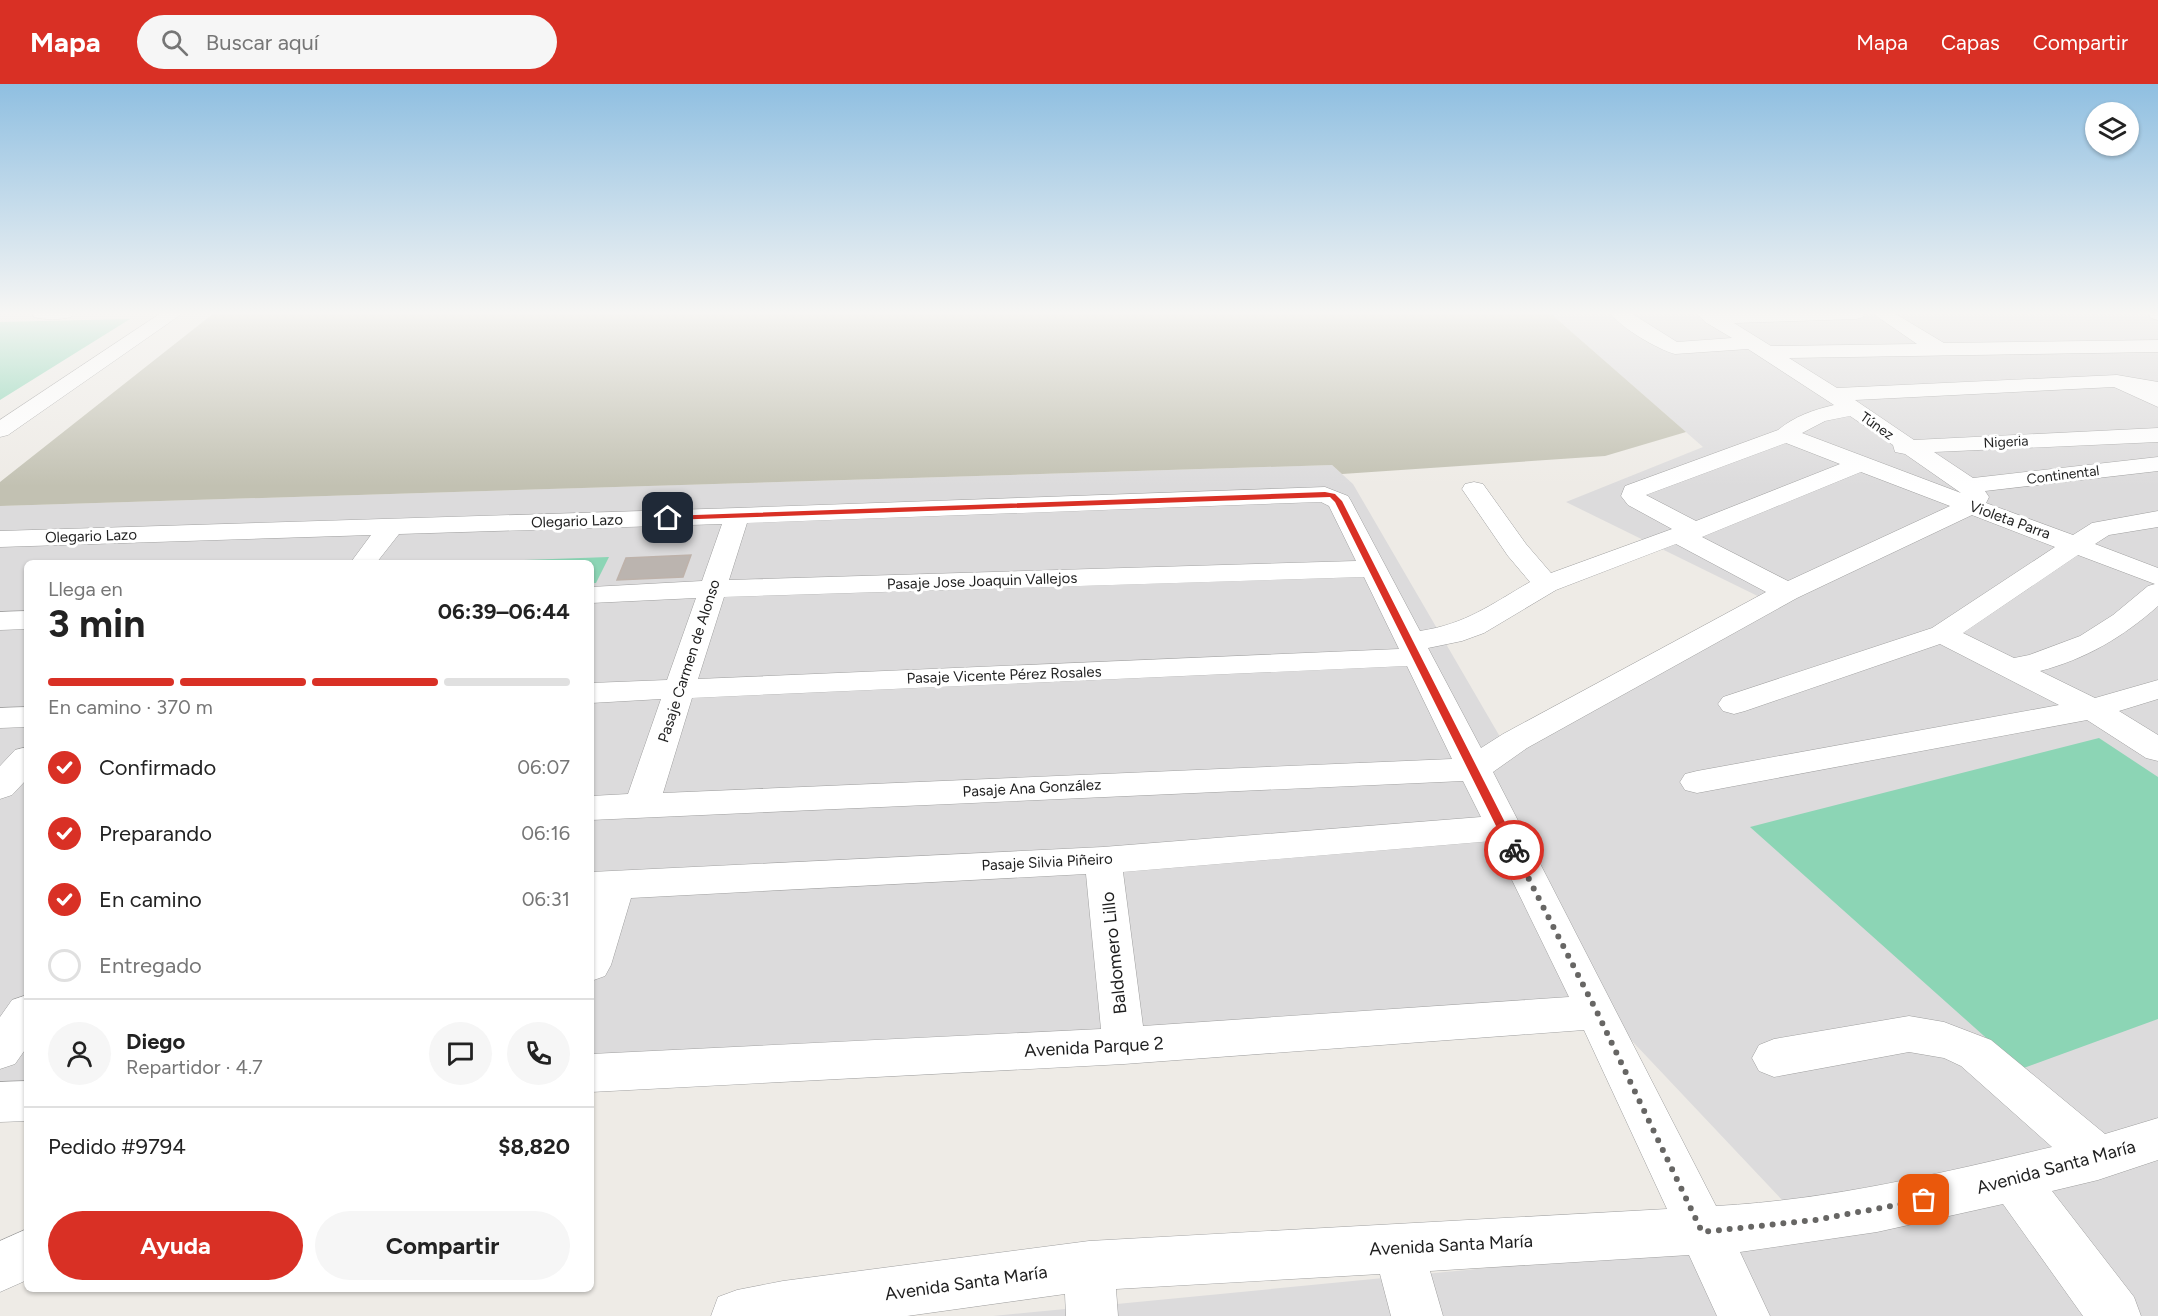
<!DOCTYPE html>
<html lang="es">
<head>
<meta charset="utf-8">
<style>
  :root { --surface:#fff; --page:#f6f6f6; --text:#222; --muted:#767676; --line:#e0e0e0; --accent:#d93025 }
  body { margin:0; font-family:Figtree,sans-serif; background:var(--page); color:var(--text); height:100vh; display:flex; flex-direction:column; font-size:22px; white-space:nowrap }
  * { box-sizing:border-box; margin:0 }
  p { font-size:20px; color:var(--muted) }
  .icon { flex:none; width:33px; height:33px; fill:none; stroke:currentColor; stroke-width:2; stroke-linecap:round; stroke-linejoin:round }
  .map { position:relative; flex:1; overflow:hidden }
  .panel { position:absolute; left:24px; top:476px; width:570px; height:732px; display:flex; flex-direction:column; background:var(--surface); border-radius:9px; box-shadow:0 2px 4px #0004 }
  .panel>* { flex:none }
  .fabs { position:absolute; left:2085px; top:18px; display:grid; gap:12px }
  .fabs a { display:grid; place-items:center; width:54px; height:54px; border-radius:50%; background:var(--surface); box-shadow:0 2px 4px #0004; font-size:30px }
  .pin { position:absolute; display:grid; place-items:center; width:51px; height:51px; color:#fff; margin:-26px; border-radius:12px; box-shadow:0 3px 9px #0006 }
  .courier { position:absolute; display:grid; place-items:center; width:60px; height:60px; margin:-30px; border:4px solid #d93025; border-radius:50%; background:#fff; color:#222; box-shadow:0 2px 8px #0007 }
  .summary em { font-style:normal; font-weight:700 }
  .summary div { display:flex; flex-direction:column-reverse }
  .summary { display:flex; align-items:center; justify-content:space-between; height:102px; padding:0 24px }
  h1 { font-size:39px; font-weight:700; line-height:45px }
  .bar { display:grid; grid-template-columns:repeat(4,1fr); gap:9px 6px; align-content:center; height:72px; padding:0 24px }
  .bar i { height:8px; border-radius:4px; background:var(--line) }
  .bar .selected { background:var(--accent) }
  .bar p { grid-column:span 4 }
  .line { display:flex; align-items:center; gap:15px; padding:0 24px; border-top:2px solid var(--line) }
  .line div { flex:1 }
  .round { display:grid; place-items:center; flex:none; width:63px; height:63px; border-radius:32px; background:var(--page) }
  ol { padding:0 24px; list-style:none }
  li { display:flex; align-items:center; gap:18px; height:66px }
  li p { margin-inline-start:auto }
  li .icon { padding:6px; border-radius:50%; background:var(--accent); color:#fff; stroke-width:4 }
  li:last-child { color:var(--muted) }
  li i { width:33px; height:33px; border:3px solid var(--line); border-radius:50% }
  .action { display:flex; gap:12px; margin-top:auto; padding:12px 24px }
  .action a { flex:1; height:69px; border-radius:36px; background:var(--accent); color:#fff; font-size:24px; font-weight:700; line-height:69px; text-align:center }
  .action a+a { background:var(--page); color:var(--text) }
  header { display:flex; align-items:center; gap:36px; box-sizing:border-box; height:84px; padding:0 30px; background:var(--accent); color:#fff }
  header strong { font-size:28px }
  nav { display:flex; gap:33px; margin-inline-start:auto; font-size:21px }
  .search { width:420px; height:54px; background:var(--page); display:flex; align-items:center; gap:15px; box-sizing:border-box; padding:0 21px; border-radius:33px; color:var(--muted); font-size:22px }
  .map>svg:first-child { display:block }
</style>
</head>
<body>
<header>
<strong>Mapa</strong>
<div class="search"><svg class="icon" aria-label="search" viewBox="0 0 24 24"><circle cx="10" cy="10" r="6"/><path d="M15 15l6 6"/></svg>Buscar aquí</div>
<nav><a>Mapa</a><a>Capas</a><a>Compartir</a></nav>
</header>
<div class="map">
<svg width="2158" height="1232" viewBox="0 0 2158 1232">
  <rect width="100%" height="100%" fill="#eeebe6"/>
  <path fill="#dcdbdc" d="M1550,229H2158V1232H993L1816,1152L1616,940L591,1001V478H27V1034L0,1036V422L1332,381L1353,400L1503,658L1778,522L1566,418L1703,363Z"/>
  <path fill="#c2c1b2" d="M214,229H1550L1686,348L1605,372L1342,390L1332,381L0,422V398Z"/>
  <path fill="#8cd5b5" d="M130,235L0,316V238Z
    M609,473L596,499H591V478H522L524,476Z
    M2099,654L2158,693V935L2021,985L1750,743Z"/>
  <path fill="#bbb4af" stroke="#beb2aa" stroke-width="1.5" d="M691,471L683,493L617,496L626,474Z"/>
  <g fill="none" stroke-linecap="round" stroke-linejoin="round">
    <g stroke="#9f9f9f" stroke-width="1">
      <path id="minor" d="M32,229H73L71,233C59,236 46,236 34,233Z
        M161,229H183L8,351L0,353V336Z
        M1610,229H1631L1677,258L1732,254L1705,238L1697,229H1865L1863,233L1856,235L1734,239L1771,262L1917,260L1872,229H1894L1944,259L2158,256V268L1789,274L1837,304L2117,291L2158,298V323L2114,303L1855,316L1914,356L2158,344V358L1934,368L1973,394L2158,373V387L1985,407L1989,413L1986,419L2073,451L2092,439L2158,427V443L2109,451L2095,460L2158,484V522C2123,553 2086,575 2040,587L2095,614L2158,596V615L2119,627L2158,651V677L2146,674L2087,636L1697,709L1685,706L1680,698L1685,690L1697,687L2059,621L1940,560L1745,627L1734,630L1723,627L1718,620L1723,613L1932,544L2055,463L1972,431L1797,514L1527,664L1493,688L1716,1122C1830,1116 1942,1089 2052,1063L1961,982L1944,974L1909,968L1774,993L1759,987L1752,974L1759,961L1774,955L1909,932L1944,938L1991,956L2105,1050L2158,1034V1076L2098,1096L2052,1107L2134,1213L2141,1232H2083L2003,1120L1877,1148L1740,1168L1770,1232H1717L1689,1171L1430,1187L1443,1232H1391L1380,1190L1116,1205L1118,1232H1066L1065,1210L907,1232H711L718,1213L737,1206L783,1197L1089,1157L1667,1125L1584,946L1124,980L591,1008V970L1101,945L1086,790L631,814L611,881L605,892L591,897V788L1103,763L1481,733L1463,697L591,736V712L628,710L661,615L591,619V599L667,596L696,514L591,519V503L702,497L722,440L399,450L377,478H351L371,451L0,463V447L737,424L1325,403L1348,412L1351,417L1420,547C1466,540 1490,521 1530,498L1508,472L1462,405L1465,400L1474,398L1483,400L1526,460L1551,489L1672,445L1628,421L1621,412L1625,402L1778,346C1795,332 1813,326 1834,321L1748,265L1675,270C1657,265 1621,244 1610,229ZM1850,332L1893,361L1895,368L1905,370L1961,409L1802,349L1825,337ZM1786,359L1840,380L1696,437L1646,411ZM1861,388L1950,422L1788,497L1702,453ZM1321,418L1329,422L1356,477L729,496L747,439ZM1676,460L1766,508L1503,650L1481,664L1428,564L1462,557L1484,549L1556,506ZM2078,471L2155,500L2148,502L2113,531L2080,552L2029,571L2014,574L1963,549ZM1364,493L1399,565L698,595L724,513ZM1407,582L1452,675L663,709L692,614ZM1493,757L1569,913L1143,942L1123,788Z
        M2148,229H2158V236L2151,234Z
        M27,527V545L0,546V528Z
        M27,623V643L0,644V624Z
        M27,663V695L12,711L0,715V682L15,666Z
        M27,911V963L15,980L0,985V933L12,916Z
        M27,997V1037L0,1038V998Z
        M27,1145V1196L0,1208V1157Z"/>
    </g>
    <use href="#minor" fill="#fff" fill-rule="evenodd"/>
  </g>
  <linearGradient id="sky" x2="0" y2="1"><stop stop-color="#8fbfe1"/><stop offset="0.57" stop-color="#f7f6f4"/><stop offset="1" stop-color="#f7f6f4" stop-opacity="0"/></linearGradient>
  <rect width="2158" height="402" fill="url(#sky)"/>
  <path fill="#d93025" d="M1325,408L1335,410L1342,417L1519,766L1518,769H1510L1508,766L1335,418L1330,413L668,436L664,434L668,432Z"/>
  <g fill="none" stroke-linecap="round" stroke-linejoin="round">
    <path stroke="#676664" stroke-width="6" stroke-dasharray="0 10.8" d="M1514,766L1597,928L1702,1148L1815,1136L1924,1116"/>
  </g>
  <g text-anchor="middle" dominant-baseline="central" stroke-width="6" stroke-linejoin="round" paint-order="stroke">
    <g font-size="14" fill="#1e1e1e" stroke="#fff">
      <text transform="translate(1877 342) rotate(35)">Túnez</text>
      <text transform="translate(2006 358) rotate(-3)">Nigeria</text>
      <text transform="translate(2063 391) rotate(-7)">Continental</text>
    </g>
    <g font-size="15" fill="#1e1e1e" stroke="#fff">
      <text transform="translate(2010 436) rotate(20)">Violeta Parra</text>
      <text transform="translate(577 437) rotate(-2)">Olegario Lazo</text>
      <text transform="translate(91 452) rotate(-2)">Olegario Lazo</text>
      <text transform="translate(982 497) rotate(-2)">Pasaje Jose Joaquin Vallejos</text>
      <text transform="translate(689 577) rotate(-72)">Pasaje Carmen de Alonso</text>
      <text transform="translate(1004 591) rotate(-2)">Pasaje Vicente Pérez Rosales</text>
      <text transform="translate(1032 704) rotate(-3)">Pasaje Ana González</text>
      <text transform="translate(1047 778) rotate(-3)">Pasaje Silvia Piñeiro</text>
    </g>
    <g font-size="18" fill="#1e1e1e" stroke="#fff">
      <text transform="translate(1114 869) rotate(-96)">Baldomero Lillo</text>
      <text transform="translate(1094 963) rotate(-3)">Avenida Parque 2</text>
      <text transform="translate(2056 1083) rotate(-15)">Avenida Santa María</text>
      <text transform="translate(1451 1161) rotate(-3)">Avenida Santa María</text>
      <text transform="translate(966 1199) rotate(-8)">Avenida Santa María</text>
    </g>
  </g>
</svg>
<div class="fabs">
<a><svg class="icon" aria-label="layers" viewBox="0 0 24 24"><path d="M12 4l9 5-9 5-9-5zM3 14l9 5 9-5"/></svg></a>
</div>
<div class="pin" style="left:1924px;top:1116px;background:#ea580c"><svg class="icon" aria-label="bag" viewBox="0 0 24 24"><path d="M5 8h14l-1 12H6zM9 8a3 3 0 0 1 6 0"/></svg></div>
<div class="pin" style="left:668px;top:434px;background:#1f2937"><svg class="icon" aria-label="home" viewBox="0 0 24 24"><path d="M3 11l9-7 9 7M6 9v11h12V9"/></svg></div>
<div class="courier" style="left:1514px;top:766px"><svg class="icon" aria-label="bike" viewBox="0 0 24 24"><circle cx="6" cy="16" r="4"/><circle cx="18" cy="16" r="4"/><path d="M6 16l4-8h5l3 8M10 8l3 8H6M13 5h3"/></svg></div>
<section class="panel">
<div class="summary"><div><h1>3 min</h1><p>Llega en</p></div><em>06:39–06:44</em></div>
<div class="bar"><i class="selected"></i><i class="selected"></i><i class="selected"></i><i></i><p>En camino · 370 m</p></div>
<ol>
<li><svg class="icon" aria-label="check" viewBox="0 0 24 24"><path d="M5 12l5 5 9-10"/></svg>Confirmado<p>06:07</p></li>
<li><svg class="icon" aria-label="check" viewBox="0 0 24 24"><path d="M5 12l5 5 9-10"/></svg>Preparando<p>06:16</p></li>
<li><svg class="icon" aria-label="check" viewBox="0 0 24 24"><path d="M5 12l5 5 9-10"/></svg>En camino<p>06:31</p></li>
<li><i></i>Entregado</li>
</ol>
<div class="line" style="height:108px"><a class="round"><svg class="icon" aria-label="person" viewBox="0 0 24 24"><circle cx="12" cy="8" r="4"/><path d="M4 21q1-7 8-7t8 7"/></svg></a><div><b>Diego</b><p>Repartidor · 4.7</p></div><a class="round"><svg class="icon" aria-label="chat" viewBox="0 0 24 24"><path d="M4 5h16v11H9l-5 4z"/></svg></a><a class="round"><svg class="icon" aria-label="phone" viewBox="0 0 24 24"><path d="M5 4h4l2 5-3 2q2 4 5 5l2-3 5 2v4C11 20 4 13 5 4z"/></svg></a></div>
<div class="line" style="height:78px"><div>Pedido #9794</div><b>$8,820</b></div>
<div class="action"><a>Ayuda</a><a>Compartir</a></div>
</section>
</div>
</body>
</html>
